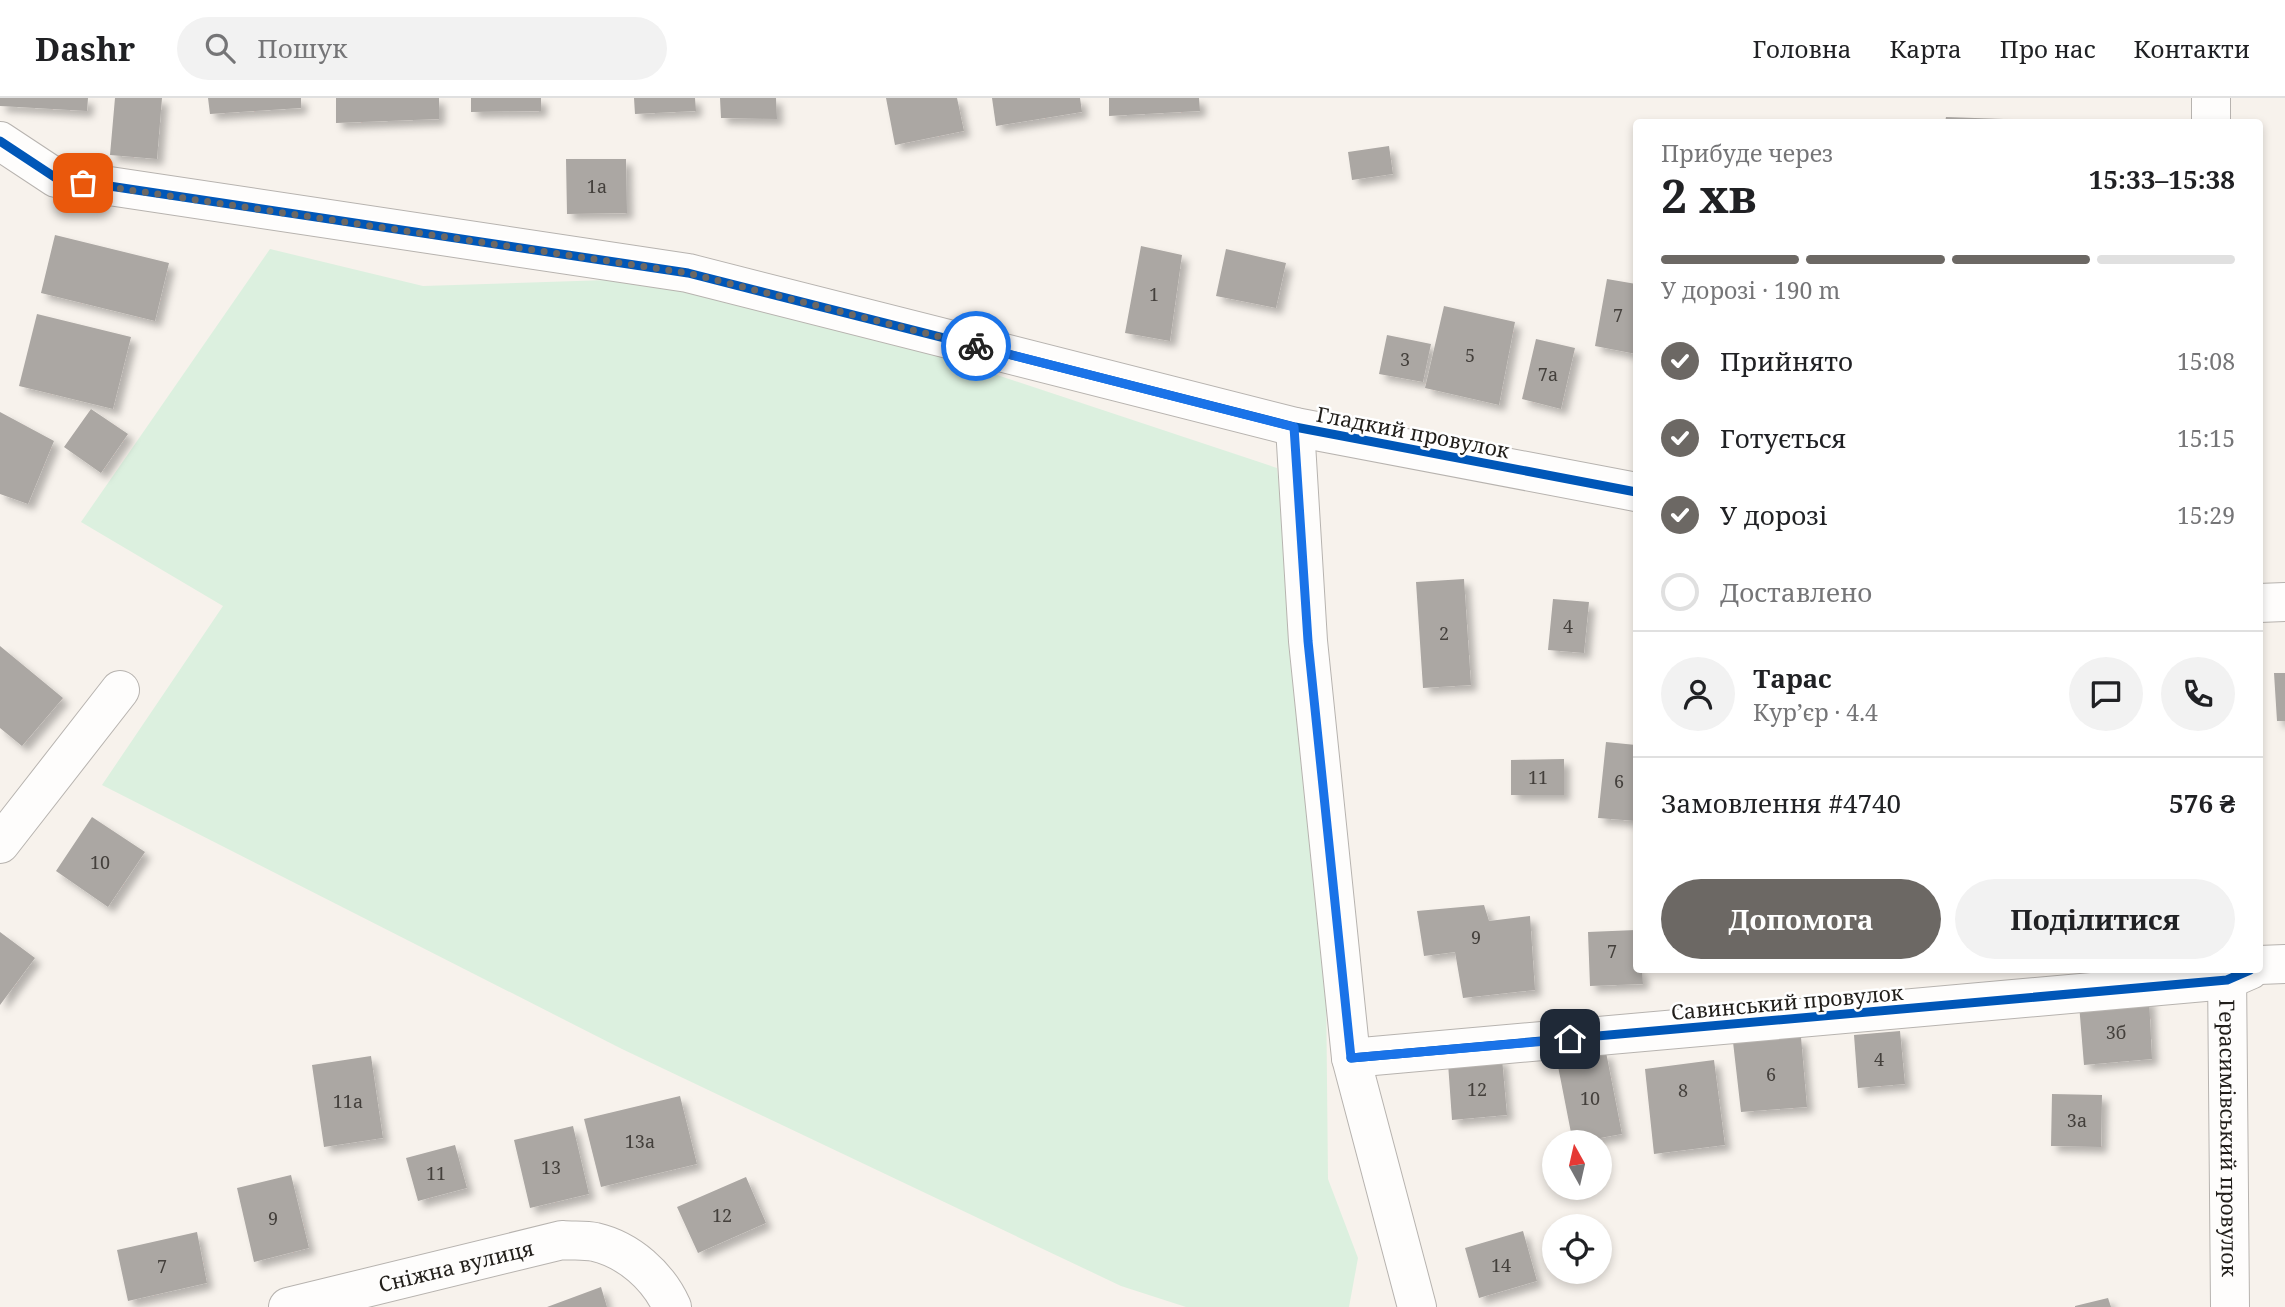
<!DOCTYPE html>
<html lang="uk">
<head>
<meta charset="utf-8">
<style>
  :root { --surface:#fff; --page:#f2f2f2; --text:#202124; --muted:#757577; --line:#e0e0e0; --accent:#6c6864 }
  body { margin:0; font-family:"Noto Serif",serif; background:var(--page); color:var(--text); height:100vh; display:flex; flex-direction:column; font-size:26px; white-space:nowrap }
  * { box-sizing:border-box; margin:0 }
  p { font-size:23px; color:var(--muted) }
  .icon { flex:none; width:38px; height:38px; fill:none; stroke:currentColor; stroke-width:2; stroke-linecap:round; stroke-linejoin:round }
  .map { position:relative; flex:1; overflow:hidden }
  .drawer { position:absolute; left:1633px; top:21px; width:630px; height:854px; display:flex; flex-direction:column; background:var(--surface); border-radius:7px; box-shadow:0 4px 10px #0003 }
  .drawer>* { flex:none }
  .needle { width:46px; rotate:352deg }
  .fabs { position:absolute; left:1542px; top:1032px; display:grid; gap:14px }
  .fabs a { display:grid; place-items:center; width:70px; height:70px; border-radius:50%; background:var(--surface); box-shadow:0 4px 10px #0003; font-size:35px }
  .pin { position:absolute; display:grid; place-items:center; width:60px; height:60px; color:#fff; margin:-30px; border-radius:14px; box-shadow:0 4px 10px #0006 }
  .courier { position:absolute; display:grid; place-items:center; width:70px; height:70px; margin:-35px; border:5px solid #1a73e8; border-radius:50%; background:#fff; color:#222; box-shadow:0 2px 9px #0007 }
  .headline em { font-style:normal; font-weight:700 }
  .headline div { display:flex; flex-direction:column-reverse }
  .headline { display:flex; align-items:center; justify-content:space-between; height:119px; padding:0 28px }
  h1 { font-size:46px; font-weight:700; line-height:52px }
  .bar { display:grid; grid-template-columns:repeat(4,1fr); gap:10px 7px; align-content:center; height:84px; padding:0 28px }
  .bar i { height:9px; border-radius:5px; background:var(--line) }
  .bar .active { background:var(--accent) }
  .bar p { grid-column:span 4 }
  .line { display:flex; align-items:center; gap:18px; padding:0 28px; border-top:2px solid var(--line) }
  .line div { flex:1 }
  .round { display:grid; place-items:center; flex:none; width:74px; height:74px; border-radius:37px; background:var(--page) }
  ol { padding:0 28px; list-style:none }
  li { display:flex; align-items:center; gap:21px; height:77px }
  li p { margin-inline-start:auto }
  li .icon { padding:7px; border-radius:50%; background:var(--accent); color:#fff; stroke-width:4 }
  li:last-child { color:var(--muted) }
  li i { width:38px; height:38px; border:4px solid var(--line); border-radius:50% }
  .cta { display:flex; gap:14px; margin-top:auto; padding:14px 28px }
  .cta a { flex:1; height:80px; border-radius:42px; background:var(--accent); color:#fff; font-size:28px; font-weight:700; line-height:80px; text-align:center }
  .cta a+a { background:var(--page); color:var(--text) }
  header { display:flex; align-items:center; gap:42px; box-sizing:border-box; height:98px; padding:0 35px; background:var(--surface); border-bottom:2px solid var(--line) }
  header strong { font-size:33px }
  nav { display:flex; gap:38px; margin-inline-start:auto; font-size:24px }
  .search { width:490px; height:63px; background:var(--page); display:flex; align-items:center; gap:18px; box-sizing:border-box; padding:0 24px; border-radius:38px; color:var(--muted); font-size:26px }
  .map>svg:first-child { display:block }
</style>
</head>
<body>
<header>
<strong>Dashr</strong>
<div class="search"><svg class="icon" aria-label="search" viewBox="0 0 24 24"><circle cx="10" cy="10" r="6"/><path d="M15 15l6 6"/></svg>Пошук</div>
<nav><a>Головна</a><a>Карта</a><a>Про нас</a><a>Контакти</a></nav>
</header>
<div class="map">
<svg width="2285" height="1209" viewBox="0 0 2285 1209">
  <defs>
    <filter id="shadow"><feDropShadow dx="6" dy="6" stdDeviation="3.5" flood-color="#0004"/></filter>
  </defs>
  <rect width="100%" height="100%" fill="#f7f2ec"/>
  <path fill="#dcf0df" d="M270,151L423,188L638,181L871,235L1277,370L1325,785L1328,1081L1358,1160L1349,1209H1186L1121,1188L622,951L102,687L223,508L81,424Z"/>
  <path fill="#aba7a3" filter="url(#shadow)" d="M0,0H88L87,13L0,8Z
    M115,0H162L157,61L110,57Z
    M208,0H301V10L210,16Z
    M336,0H439V21L336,25Z
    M471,0H541V13L471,14Z
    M634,0H695L696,13L635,16Z
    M720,0H776L777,21L721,20Z
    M886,0H957L964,33L895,47Z
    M992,0H1080L1082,14L996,28Z
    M1109,0H1199L1200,13L1109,18Z
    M1946,19L2004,21V24H1945Z
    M1389,48L1393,76L1352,82L1348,54Z
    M566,61H626L627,115L567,116Z
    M55,137L169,165L155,223L41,195Z
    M1141,148L1182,157L1170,243L1125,235Z
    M1226,151L1286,165L1276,210L1216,198Z
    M1607,181L1636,186V256L1595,248Z
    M1444,208L1515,224L1499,307L1425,290Z
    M37,216L131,239L113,311L19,288Z
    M1387,237L1431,246L1423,284L1379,276Z
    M1536,241L1575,250L1561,311L1522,301Z
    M91,311L128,336L101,375L64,349Z
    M0,314L54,343L28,406L0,396Z
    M1464,481L1471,587L1423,590L1416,484Z
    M1553,501L1589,504L1584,555L1548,552Z
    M0,548L63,600L22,648L0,630Z
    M2274,575H2285V623H2277Z
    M1606,644L1636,647V723L1598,720Z
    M1564,661V697H1511V662Z
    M92,719L145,754L108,809L56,773Z
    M1484,807L1489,823L1530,818L1535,892L1463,900L1455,854L1424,858L1417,813Z
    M1636,832V872H1642L1643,886L1590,888L1588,834Z
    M0,834L35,860L0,907Z
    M2149,900L2152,961L2084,967L2079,906Z
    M1900,933L1905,986L1858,990L1854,937Z
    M1801,939L1807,1009L1741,1014L1733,944Z
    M1606,954L1622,1036L1573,1045L1557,963Z
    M371,958L383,1040L324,1049L312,967Z
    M1502,960L1507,1017L1452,1022L1448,965Z
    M1714,962L1725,1047L1654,1056L1645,971Z
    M2052,996L2102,997L2101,1049L2051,1048Z
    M680,998L697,1066L601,1089L584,1021Z
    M573,1028L589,1096L530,1110L514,1042Z
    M455,1047L467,1090L418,1103L406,1060Z
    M291,1077L309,1150L254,1164L237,1090Z
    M746,1079L766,1125L698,1155L677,1109Z
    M1523,1133L1537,1183L1479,1200L1465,1150Z
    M197,1134L207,1185L128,1203L117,1152Z
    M601,1189L607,1209H547Z
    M2108,1200L2111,1209H2075V1208Z"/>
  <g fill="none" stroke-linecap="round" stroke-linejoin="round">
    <g stroke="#b7b3af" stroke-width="40">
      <g id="minor">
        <path d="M2211,0V24"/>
        <path d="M0,43L56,80L688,175L1295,329L1636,394"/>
        <path d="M1295,329L1308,543L1351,960L1417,1209"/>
        <path d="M2259,505L2285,504"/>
        <path d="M0,746L120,592"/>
        <path d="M2259,867L2285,866"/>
        <path id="s1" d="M2227,872L2230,1209"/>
        <path d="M1351,960L2227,882L2250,872"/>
        <path id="s2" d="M288,1209L562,1142C573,1143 585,1142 595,1144C629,1152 658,1178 672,1209"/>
      </g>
    </g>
    <use href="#minor" stroke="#fefdfc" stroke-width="38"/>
    <g stroke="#fff" stroke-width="13">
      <path id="cycleway" d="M0,43L56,80L688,175L1295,329L1636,394
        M1351,960L2227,882L2250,872"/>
    </g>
    <use href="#cycleway" stroke="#0057b8" stroke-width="9"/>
  </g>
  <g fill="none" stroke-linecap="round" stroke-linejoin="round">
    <path stroke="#6c6864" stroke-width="7" stroke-dasharray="0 12.6" d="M83,85L688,175L976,248"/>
    <path stroke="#1a73e8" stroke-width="9" d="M976,248L1294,329L1308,543L1351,960L1570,941"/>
  </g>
  <g text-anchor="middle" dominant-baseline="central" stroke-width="5" stroke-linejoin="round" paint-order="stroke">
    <g font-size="18" fill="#44403c">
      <text x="597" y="88">1а</text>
      <text x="1154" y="196">1</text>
      <text x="1618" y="217">7</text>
      <text x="1470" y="257">5</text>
      <text x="1405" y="261">3</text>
      <text x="1548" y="276">7а</text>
      <text x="1568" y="528">4</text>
      <text x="1444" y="535">2</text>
      <text x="1538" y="679">11</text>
      <text x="1619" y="683">6</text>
      <text x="100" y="764">10</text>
      <text x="1476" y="839">9</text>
      <text x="1612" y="853">7</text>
      <text x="2116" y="934">3б</text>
      <text x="1879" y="961">4</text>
      <text x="1771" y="976">6</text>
      <text x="1477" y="991">12</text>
      <text x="1683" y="992">8</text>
      <text x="1590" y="1000">10</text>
      <text x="348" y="1003">11а</text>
      <text x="2077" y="1022">3а</text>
      <text x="640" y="1043">13а</text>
      <text x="551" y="1069">13</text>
      <text x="436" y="1075">11</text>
      <text x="722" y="1117">12</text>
      <text x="273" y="1120">9</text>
      <text x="1501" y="1167">14</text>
      <text x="162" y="1168">7</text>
    </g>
    <g font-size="21" fill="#211e1a" stroke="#fff">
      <text transform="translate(1413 334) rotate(11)">Гладкий провулок</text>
      <text transform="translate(1787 904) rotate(-5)">Савинський провулок</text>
      <text stroke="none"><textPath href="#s1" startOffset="168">Герасимівський провулок</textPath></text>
      <text stroke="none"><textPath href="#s2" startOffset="173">Сніжна вулиця</textPath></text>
    </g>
  </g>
</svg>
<div class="fabs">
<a><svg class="needle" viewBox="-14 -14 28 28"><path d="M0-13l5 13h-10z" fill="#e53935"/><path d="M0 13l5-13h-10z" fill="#757577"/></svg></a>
<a><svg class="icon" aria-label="locate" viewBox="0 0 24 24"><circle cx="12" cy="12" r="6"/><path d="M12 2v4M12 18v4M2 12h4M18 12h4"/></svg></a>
</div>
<div class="pin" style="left:83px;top:85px;background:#ea580c"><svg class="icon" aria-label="bag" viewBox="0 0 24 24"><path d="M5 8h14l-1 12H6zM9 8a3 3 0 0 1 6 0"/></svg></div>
<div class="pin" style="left:1570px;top:941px;background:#1f2937"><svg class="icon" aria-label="home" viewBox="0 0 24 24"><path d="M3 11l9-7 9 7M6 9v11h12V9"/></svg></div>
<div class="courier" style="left:976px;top:248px"><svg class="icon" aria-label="bike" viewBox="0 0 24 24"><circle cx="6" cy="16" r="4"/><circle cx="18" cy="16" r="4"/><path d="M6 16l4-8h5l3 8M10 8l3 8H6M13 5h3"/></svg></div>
<section class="drawer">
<div class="headline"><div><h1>2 хв</h1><p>Прибуде через</p></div><em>15:33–15:38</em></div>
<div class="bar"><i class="active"></i><i class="active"></i><i class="active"></i><i></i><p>У дорозі · 190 m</p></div>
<ol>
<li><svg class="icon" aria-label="check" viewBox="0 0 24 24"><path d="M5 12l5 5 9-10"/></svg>Прийнято<p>15:08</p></li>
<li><svg class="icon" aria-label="check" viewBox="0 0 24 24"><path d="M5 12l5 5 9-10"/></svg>Готується<p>15:15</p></li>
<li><svg class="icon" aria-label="check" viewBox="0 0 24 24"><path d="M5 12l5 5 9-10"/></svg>У дорозі<p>15:29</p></li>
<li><i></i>Доставлено</li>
</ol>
<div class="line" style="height:126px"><a class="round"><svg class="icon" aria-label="person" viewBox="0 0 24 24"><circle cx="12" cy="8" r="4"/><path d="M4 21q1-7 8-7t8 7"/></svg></a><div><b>Тарас</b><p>Кур’єр · 4.4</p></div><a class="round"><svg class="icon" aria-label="chat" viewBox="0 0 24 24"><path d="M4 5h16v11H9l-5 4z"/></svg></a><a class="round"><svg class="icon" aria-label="phone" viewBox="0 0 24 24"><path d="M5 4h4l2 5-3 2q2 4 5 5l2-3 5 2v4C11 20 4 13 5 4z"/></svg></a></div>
<div class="line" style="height:91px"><div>Замовлення #4740</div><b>576 ₴</b></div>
<div class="cta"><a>Допомога</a><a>Поділитися</a></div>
</section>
</div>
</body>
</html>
